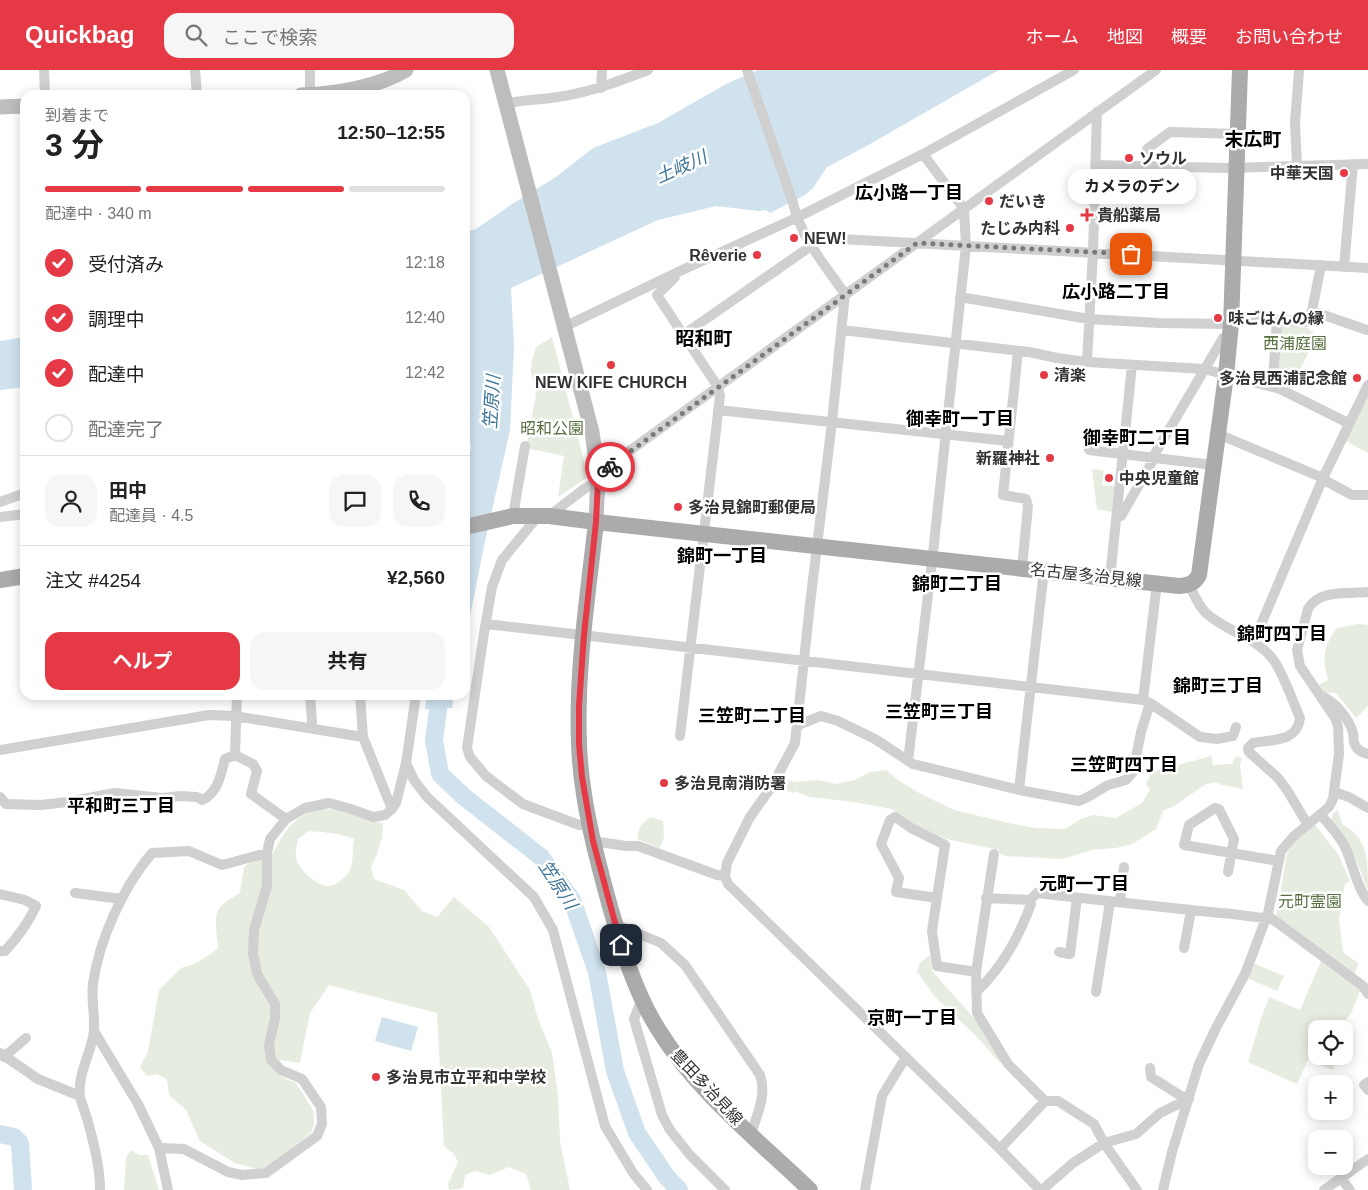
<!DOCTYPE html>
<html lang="ja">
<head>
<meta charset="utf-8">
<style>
  :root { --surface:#fff; --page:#f6f6f6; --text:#222; --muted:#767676; --line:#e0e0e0; --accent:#e63946 }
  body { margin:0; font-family:Helvetica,"Noto Sans JP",sans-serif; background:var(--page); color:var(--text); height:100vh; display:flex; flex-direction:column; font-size:19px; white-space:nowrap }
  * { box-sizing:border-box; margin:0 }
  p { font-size:16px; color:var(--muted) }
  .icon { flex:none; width:28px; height:28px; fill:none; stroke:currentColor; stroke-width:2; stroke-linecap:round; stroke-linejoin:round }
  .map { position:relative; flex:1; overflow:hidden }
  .sheet { position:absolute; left:20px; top:20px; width:450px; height:610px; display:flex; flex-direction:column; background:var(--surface); border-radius:15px; box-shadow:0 2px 12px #0003 }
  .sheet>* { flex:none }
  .fabs { position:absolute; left:1308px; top:950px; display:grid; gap:10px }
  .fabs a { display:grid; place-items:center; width:45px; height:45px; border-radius:10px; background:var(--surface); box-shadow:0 2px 12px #0003; font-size:25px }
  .pin { position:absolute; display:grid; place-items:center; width:42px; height:42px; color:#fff; margin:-21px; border-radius:10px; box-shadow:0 2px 8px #0006 }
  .courier { position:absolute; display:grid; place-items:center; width:50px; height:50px; margin:-25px; border:4px solid #e63946; border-radius:50%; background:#fff; color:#222; box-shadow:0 1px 6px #0007 }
  .bubble { position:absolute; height:35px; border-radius:15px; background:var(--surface); box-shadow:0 2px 12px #0003; font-size:16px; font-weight:700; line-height:35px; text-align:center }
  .summary em { font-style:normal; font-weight:700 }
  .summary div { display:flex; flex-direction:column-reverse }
  .summary { display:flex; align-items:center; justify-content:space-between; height:85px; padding:0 25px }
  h1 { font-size:32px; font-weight:700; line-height:38px }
  .bar { display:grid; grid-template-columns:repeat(4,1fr); gap:8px 5px; align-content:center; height:60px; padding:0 25px }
  .bar i { height:6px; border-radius:4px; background:var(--line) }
  .bar .selected { background:var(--accent) }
  .bar p { grid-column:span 4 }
  .line { display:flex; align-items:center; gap:12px; padding:0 25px; border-top:1px solid var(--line) }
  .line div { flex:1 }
  .round { display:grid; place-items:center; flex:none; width:52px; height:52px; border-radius:15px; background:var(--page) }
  ol { padding:0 25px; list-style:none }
  li { display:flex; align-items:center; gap:15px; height:55px }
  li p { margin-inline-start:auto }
  li .icon { padding:5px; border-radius:50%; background:var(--accent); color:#fff; stroke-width:4 }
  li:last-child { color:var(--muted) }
  li i { width:28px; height:28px; border:2px solid var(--line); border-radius:50% }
  .button { display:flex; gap:10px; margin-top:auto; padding:10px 25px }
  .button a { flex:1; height:58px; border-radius:15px; background:var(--accent); color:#fff; font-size:20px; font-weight:700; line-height:58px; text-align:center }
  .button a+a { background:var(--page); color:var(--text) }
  header { display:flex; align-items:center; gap:30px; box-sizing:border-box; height:70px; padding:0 25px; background:var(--accent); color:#fff }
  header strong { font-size:24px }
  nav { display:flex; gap:28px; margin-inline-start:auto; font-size:18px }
  .search { width:350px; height:45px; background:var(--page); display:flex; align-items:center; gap:12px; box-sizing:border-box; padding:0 18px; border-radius:15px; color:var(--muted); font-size:19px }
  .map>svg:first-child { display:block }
</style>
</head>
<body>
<header>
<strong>Quickbag</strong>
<div class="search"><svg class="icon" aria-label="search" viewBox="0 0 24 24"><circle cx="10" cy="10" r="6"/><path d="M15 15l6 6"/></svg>ここで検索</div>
<nav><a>ホーム</a><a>地図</a><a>概要</a><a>お問い合わせ</a></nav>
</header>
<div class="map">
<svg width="1368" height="1120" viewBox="0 0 1368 1120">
  <rect width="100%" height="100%" fill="#fff"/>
  <path fill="#e6ecdf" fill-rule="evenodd" d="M1281,254L1308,258L1317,266L1290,319L1275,313Z
    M552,267L582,383L586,401L585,409L558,427L564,386L526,378L536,325L531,301L532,291L536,277Z
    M1368,323V383L1344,370Z
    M1092,399L1104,401L1102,415L1115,416L1112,442L1097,439Z
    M1358,554L1368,555V636L1356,648L1336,623L1319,622L1316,616L1328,610C1322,588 1323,576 1337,558Z
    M1211,686L1213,695L1232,694L1236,686L1242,688L1240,695L1243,719L1222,715L1217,712L1206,714L1174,736L1163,741L1156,759L1132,774L1116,778L1092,780L1063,789L1005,786L999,783V780L946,769L915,756L892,739L854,732L810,727L795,721L793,723L779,717L782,709L796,712L817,710L836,714L855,710L870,702L886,700L901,712L921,724L954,740L1013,754L1036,758L1065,759L1081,749L1093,745L1116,748L1142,733L1150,720L1146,714L1152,702Z
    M316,739L348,740L368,751L383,753L382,767L377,784L371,797L374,809L404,820L422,841L437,847L454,827L489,857L530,920L538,949L552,983L558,1025L560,1071L570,1120H531L526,1104L509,1097L489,1105L475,1101L465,1105L463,1118L449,1120L448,1114L458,1092L454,1084L444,1076L437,943L329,915L310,943L300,993L281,990L270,997L284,1008L296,1013L314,1042V1054L311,1063L268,1097L257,1099L235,1093L200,1071L186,1040L169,1025L167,1009L156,1004L147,1006L140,997L148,981L159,920L181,898L194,894L211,884L218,878C218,866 212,848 220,837C224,832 234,827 240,823L244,797L253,790L270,789C284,763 288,751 316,739ZM309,761C325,762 339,763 354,769C353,778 353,789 351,797C348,806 337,816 327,816C316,815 298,799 296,788C295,782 297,775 298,769Z
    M1338,740L1342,754C1368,768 1368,790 1368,820C1357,791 1350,774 1331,750L1333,743Z
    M650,747L663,751L664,768L660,778L637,769L640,756Z
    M1315,755L1338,784L1350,811L1345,814L1339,849L1343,882L1359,894L1351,909L1361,919L1351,943L1340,959H1316V986H1338L1333,1000L1308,990L1297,1014L1248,992L1261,949L1269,927L1300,940L1324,884L1276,848L1287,783L1297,770Z
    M930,885L932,901L980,955L1003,992L1000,993L978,968L935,927L917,901L920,893Z
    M1253,893L1284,906L1277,921L1247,908Z
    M131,1080L139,1085H148L159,1120H124L126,1088Z"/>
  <path fill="#cfe2ee" d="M758,0H999L863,78L827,97L813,118L805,125L770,143L766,140L759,141L716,136L658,150L511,218L514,277L510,360L484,476L465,571V422L471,375L465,355V162L476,159L512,134L556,107L593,78L658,53L728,13Z
    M25,267V317L0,320V271Z
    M427,625H454L452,638L425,639Z
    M382,947L418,957L411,981L375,971Z"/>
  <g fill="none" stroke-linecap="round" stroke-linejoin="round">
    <path stroke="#cfe2ee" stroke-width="18" d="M440,625L434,670L440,704L463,726L541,787L572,830L597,902L615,1001L637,1063L666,1106L679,1120
      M0,1064L14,1067L20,1073L23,1120"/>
    <path stroke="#d0d0d0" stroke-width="10" d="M44,0L45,25
      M195,0L197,25
      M310,0V25
      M747,0L793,133C801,168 825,195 845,224L832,352L810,534L795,673L772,716L750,747L727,793L725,806L728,814L1000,1079L1040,1120
      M601,18L602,0
      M505,34C521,30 536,30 551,28C585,24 617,12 648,0
      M1096,95L1229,98L1368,94
      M1297,95L1295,53L1299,0
      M1147,97V79L1170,62L1238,64
      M804,164L823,168L1368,198
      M1344,197L1353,94
      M675,207L657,225L718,317L720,326L680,666
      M960,227L1089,249L1159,253L1231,254
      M1312,241L1367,260
      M1231,246L1306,252L1312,241L1321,195
      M564,257L680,201L796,148L923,84L1074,0
      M842,260L1029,282L1057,288L1087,292L1204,299L1280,319L1348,353
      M683,265L811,176
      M1018,281L1003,425L1026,429L1028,436L1022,498
      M1087,292L1093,182L1097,42
      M1271,316L1274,296L1277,250
      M718,340L1008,371
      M1218,364L1323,408L1326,411L1352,425H1368
      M1089,380L1213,395
      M1153,387L1223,268
      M0,432L25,423
      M539,445L502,490L492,517L484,563L467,678L470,687L486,706L523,734L579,755L590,754
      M513,446L525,376
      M549,446L584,419L598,411L612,394L621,387L1156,0
      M1121,446L1155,387
      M0,447L25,444
      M1110,508L1132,295
      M1189,515C1194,524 1198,535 1205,542C1225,561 1254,566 1272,588C1281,598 1294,634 1300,648C1297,673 1272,669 1253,673L1248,678L1249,682L1278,708L1287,720L1308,755
      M486,554L1143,630L1150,633L1200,667L1217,669L1233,666L1236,657
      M1254,571L1323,408L1368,315
      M310,625L312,652L311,657
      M360,625L363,667L392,739
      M416,625L406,693L414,710L427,727L534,827L553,860L605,1056L633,1103L647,1120
      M1322,626C1335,632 1349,648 1353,663C1354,667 1353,672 1355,675C1358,681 1362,682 1368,684
      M1143,630L1157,513
      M798,655L821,646L838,651L875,669L913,694L1019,720L1079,731L1088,727L1108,715L1126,710L1133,702L1141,662L1150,633
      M0,680L209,645L235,646L363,667
      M235,685L253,694L257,701L251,724L286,749
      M908,691L933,483L966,176L964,139L923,84
      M1019,720L1044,500
      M1334,722L1349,727L1368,738
      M0,727L6,734L41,735L67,732L115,723L162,728L181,726L197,727L202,730C218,723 221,704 225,689L235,685L237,625
      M1321,745C1329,755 1339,765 1345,777C1353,794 1356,816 1368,831
      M593,771L626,776H638L717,805L725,806
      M994,784L976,902L977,943L1008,994L1045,1031H1058L1094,1054L1104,1073L1137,1120
      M1228,802L1234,769L1219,739L1215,738L1189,755L1184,775L1279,791
      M75,823L122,829
      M0,824L25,830L36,836C28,853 18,867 5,881H0
      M937,828L896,822L899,808L881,774L890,750L895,747L911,758L945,775L932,861L937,896L976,902
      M986,828L1030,830L1037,823C1098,830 1160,837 1221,843C1238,844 1254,848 1271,848L1363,916L1368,924
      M1120,832L1124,797
      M615,854L661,873L685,895L760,1005C767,1024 757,1045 751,1064
      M1184,878L1191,841
      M1059,882L1070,884L1077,828
      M976,922C1002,898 1019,867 1031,834L1030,830
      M1096,922L1110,832
      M641,931L634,949L662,1045L670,1060L690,1085L725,1120
      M94,961L138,1034L159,1078L168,1120
      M0,983L38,1009L80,1026
      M4,987L26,968
      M1150,998L1151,1007L1181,1026L1189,1029
      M1368,1012L1364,1015L1368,1020
      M159,1078L184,1079L228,1102L242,1105L266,1103L317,1066L322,1054L321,1037L302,1009L281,1000L271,990L269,975L275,948V934L257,904L253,883L254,860L267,816V783L270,769L286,749L305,738L329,733L351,739L373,747L385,745L392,739L396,733L406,693
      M1000,1079L1045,1031
      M1341,1108L1350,1120
      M100,1120C100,1097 94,1074 88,1052C86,1044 82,1035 80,1027C77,1003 92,983 94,960C95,945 91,929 93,914C99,870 123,817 152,783L189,781L222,795L267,783
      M865,1120L882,1026L906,987
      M1042,1120L1073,1093L1104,1073L1136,1064L1160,1043L1189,1029
      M1163,1120L1172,1082L1199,994L1216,958L1245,904L1268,843L1281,781L1294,766L1329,737L1333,729L1339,684L1338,656L1335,648L1300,596L1297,580L1308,539C1319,519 1348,524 1368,522
      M1324,1120L1368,1089"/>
    <path stroke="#bdbdbd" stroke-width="15" d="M497,0L592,362L598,405L596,452
      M301,25C334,24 378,17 406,0
      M0,37L25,36"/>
    <path stroke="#ababab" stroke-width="16" d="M596,452C588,525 576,600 579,674C581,730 596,786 611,840C623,881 635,922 658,959C696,1021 758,1070 810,1120
      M465,457L513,446H549L596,452L1179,516C1189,515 1194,514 1199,505L1226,305L1231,254L1240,0
      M0,510L25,506"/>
  </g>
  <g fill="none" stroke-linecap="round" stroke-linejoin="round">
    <path stroke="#7a7a7a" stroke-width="5" stroke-dasharray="0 9" d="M610,397L621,388L917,173L1131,184"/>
    <path stroke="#e63946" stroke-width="6" d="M610,397L598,411L596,452L584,565L579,635V674L582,707L593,771L621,875"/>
  </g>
  <g fill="#e63946" stroke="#fff" stroke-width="2">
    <circle cx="1129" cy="88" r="5"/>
    <circle cx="1344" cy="103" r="5"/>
    <circle cx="989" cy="131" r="5"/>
    <path d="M1084.5 137.5h5v5h5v5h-5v5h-5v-5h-5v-5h5z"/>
    <circle cx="1070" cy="158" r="5"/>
    <circle cx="794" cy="168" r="5"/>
    <circle cx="757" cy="185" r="5"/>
    <circle cx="1218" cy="248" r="5"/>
    <circle cx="611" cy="295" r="5"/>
    <circle cx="1044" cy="305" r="5"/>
    <circle cx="1357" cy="308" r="5"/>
    <circle cx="1050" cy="388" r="5"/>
    <circle cx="1109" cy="408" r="5"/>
    <circle cx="678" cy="437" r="5"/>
    <circle cx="664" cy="713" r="5"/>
    <circle cx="376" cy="1007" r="5"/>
  </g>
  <g text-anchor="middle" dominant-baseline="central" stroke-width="5" stroke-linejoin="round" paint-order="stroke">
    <g font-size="16" font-weight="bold" fill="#333" stroke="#fff" text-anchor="start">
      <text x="1139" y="88">ソウル</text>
      <text x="1334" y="103" text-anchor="end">中華天国</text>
      <text x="999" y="131">だいき</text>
      <text x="1097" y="145">貴船薬局</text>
      <text x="1060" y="158" text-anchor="end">たじみ内科</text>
      <text x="804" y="168">NEW!</text>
      <text x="747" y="185" text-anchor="end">Rêverie</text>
      <text x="1228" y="248">味ごはんの縁</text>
      <text x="1054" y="305">清楽</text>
      <text x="1347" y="308" text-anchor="end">多治見西浦記念館</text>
      <text x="611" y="312" text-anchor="middle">NEW KIFE CHURCH</text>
      <text x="1040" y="388" text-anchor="end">新羅神社</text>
      <text x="1119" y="408">中央児童館</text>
      <text x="688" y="437">多治見錦町郵便局</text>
      <text x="674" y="713">多治見南消防署</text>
      <text x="386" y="1007">多治見市立平和中学校</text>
    </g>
    <g font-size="16" fill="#56703f" stroke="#fff">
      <text x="1295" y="273">西浦庭園</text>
      <text x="552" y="358">昭和公園</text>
      <text x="1310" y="831">元町霊園</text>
    </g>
    <g font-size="16" fill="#333" stroke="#fff">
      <text transform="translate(1086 505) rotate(6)">名古屋多治見線</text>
      <text transform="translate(707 1017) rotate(47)">豊田多治見線</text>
    </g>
    <g font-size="18" font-style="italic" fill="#3f7597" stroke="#fff">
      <text transform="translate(681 97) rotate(-24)">土岐川</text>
      <text transform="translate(492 332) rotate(-86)">笠原川</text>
      <text transform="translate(558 815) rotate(57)">笠原川</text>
    </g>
    <g font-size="18" font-weight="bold" fill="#000" stroke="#fff">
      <text x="909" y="123">広小路一丁目</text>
      <text x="1116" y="222">広小路二丁目</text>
      <text x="960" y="349">御幸町一丁目</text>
      <text x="1137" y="368">御幸町二丁目</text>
      <text x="722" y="486">錦町一丁目</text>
      <text x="957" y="514">錦町二丁目</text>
      <text x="1282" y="564">錦町四丁目</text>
      <text x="1218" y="616">錦町三丁目</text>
      <text x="939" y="642">三笠町三丁目</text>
      <text x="752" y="646">三笠町二丁目</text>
      <text x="1124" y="695">三笠町四丁目</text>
      <text x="121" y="736">平和町三丁目</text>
      <text x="1084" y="814">元町一丁目</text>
      <text x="912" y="948">京町一丁目</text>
    </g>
    <g font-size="19" font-weight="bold" fill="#000" stroke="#fff">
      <text x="1253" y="69">末広町</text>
      <text x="704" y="268">昭和町</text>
    </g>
  </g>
</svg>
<div class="fabs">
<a><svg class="icon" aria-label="locate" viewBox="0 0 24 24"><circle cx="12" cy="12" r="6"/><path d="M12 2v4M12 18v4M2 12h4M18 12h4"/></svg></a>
<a>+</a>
<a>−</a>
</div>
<div class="pin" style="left:1131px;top:184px;background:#ea580c"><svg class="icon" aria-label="bag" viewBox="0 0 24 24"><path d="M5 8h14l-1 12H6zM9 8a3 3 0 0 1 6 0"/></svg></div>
<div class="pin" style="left:621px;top:875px;background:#1f2937"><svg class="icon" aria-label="home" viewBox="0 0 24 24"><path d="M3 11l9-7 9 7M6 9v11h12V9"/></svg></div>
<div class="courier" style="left:610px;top:397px"><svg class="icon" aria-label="bike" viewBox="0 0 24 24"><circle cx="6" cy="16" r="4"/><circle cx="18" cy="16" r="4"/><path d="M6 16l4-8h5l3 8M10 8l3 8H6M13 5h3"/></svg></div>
<div class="bubble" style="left:1068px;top:99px;width:128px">カメラのデン</div>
<section class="sheet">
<div class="summary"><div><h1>3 分</h1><p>到着まで</p></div><em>12:50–12:55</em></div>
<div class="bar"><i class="selected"></i><i class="selected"></i><i class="selected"></i><i></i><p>配達中 · 340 m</p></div>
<ol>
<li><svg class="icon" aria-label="check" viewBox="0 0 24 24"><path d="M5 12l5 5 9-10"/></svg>受付済み<p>12:18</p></li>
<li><svg class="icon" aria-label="check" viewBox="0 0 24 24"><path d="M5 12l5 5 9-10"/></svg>調理中<p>12:40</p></li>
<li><svg class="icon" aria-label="check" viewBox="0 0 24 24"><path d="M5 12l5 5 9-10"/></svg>配達中<p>12:42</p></li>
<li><i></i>配達完了</li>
</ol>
<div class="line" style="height:90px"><a class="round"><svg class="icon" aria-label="person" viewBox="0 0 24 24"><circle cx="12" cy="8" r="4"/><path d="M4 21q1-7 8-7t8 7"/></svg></a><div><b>田中</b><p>配達員 · 4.5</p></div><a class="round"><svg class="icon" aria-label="chat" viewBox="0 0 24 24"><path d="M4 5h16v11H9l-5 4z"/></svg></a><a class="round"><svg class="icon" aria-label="phone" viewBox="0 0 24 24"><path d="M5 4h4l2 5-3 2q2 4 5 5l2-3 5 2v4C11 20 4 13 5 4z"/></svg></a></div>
<div class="line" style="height:65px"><div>注文 #4254</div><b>¥2,560</b></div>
<div class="button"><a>ヘルプ</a><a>共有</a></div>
</section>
</div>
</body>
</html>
